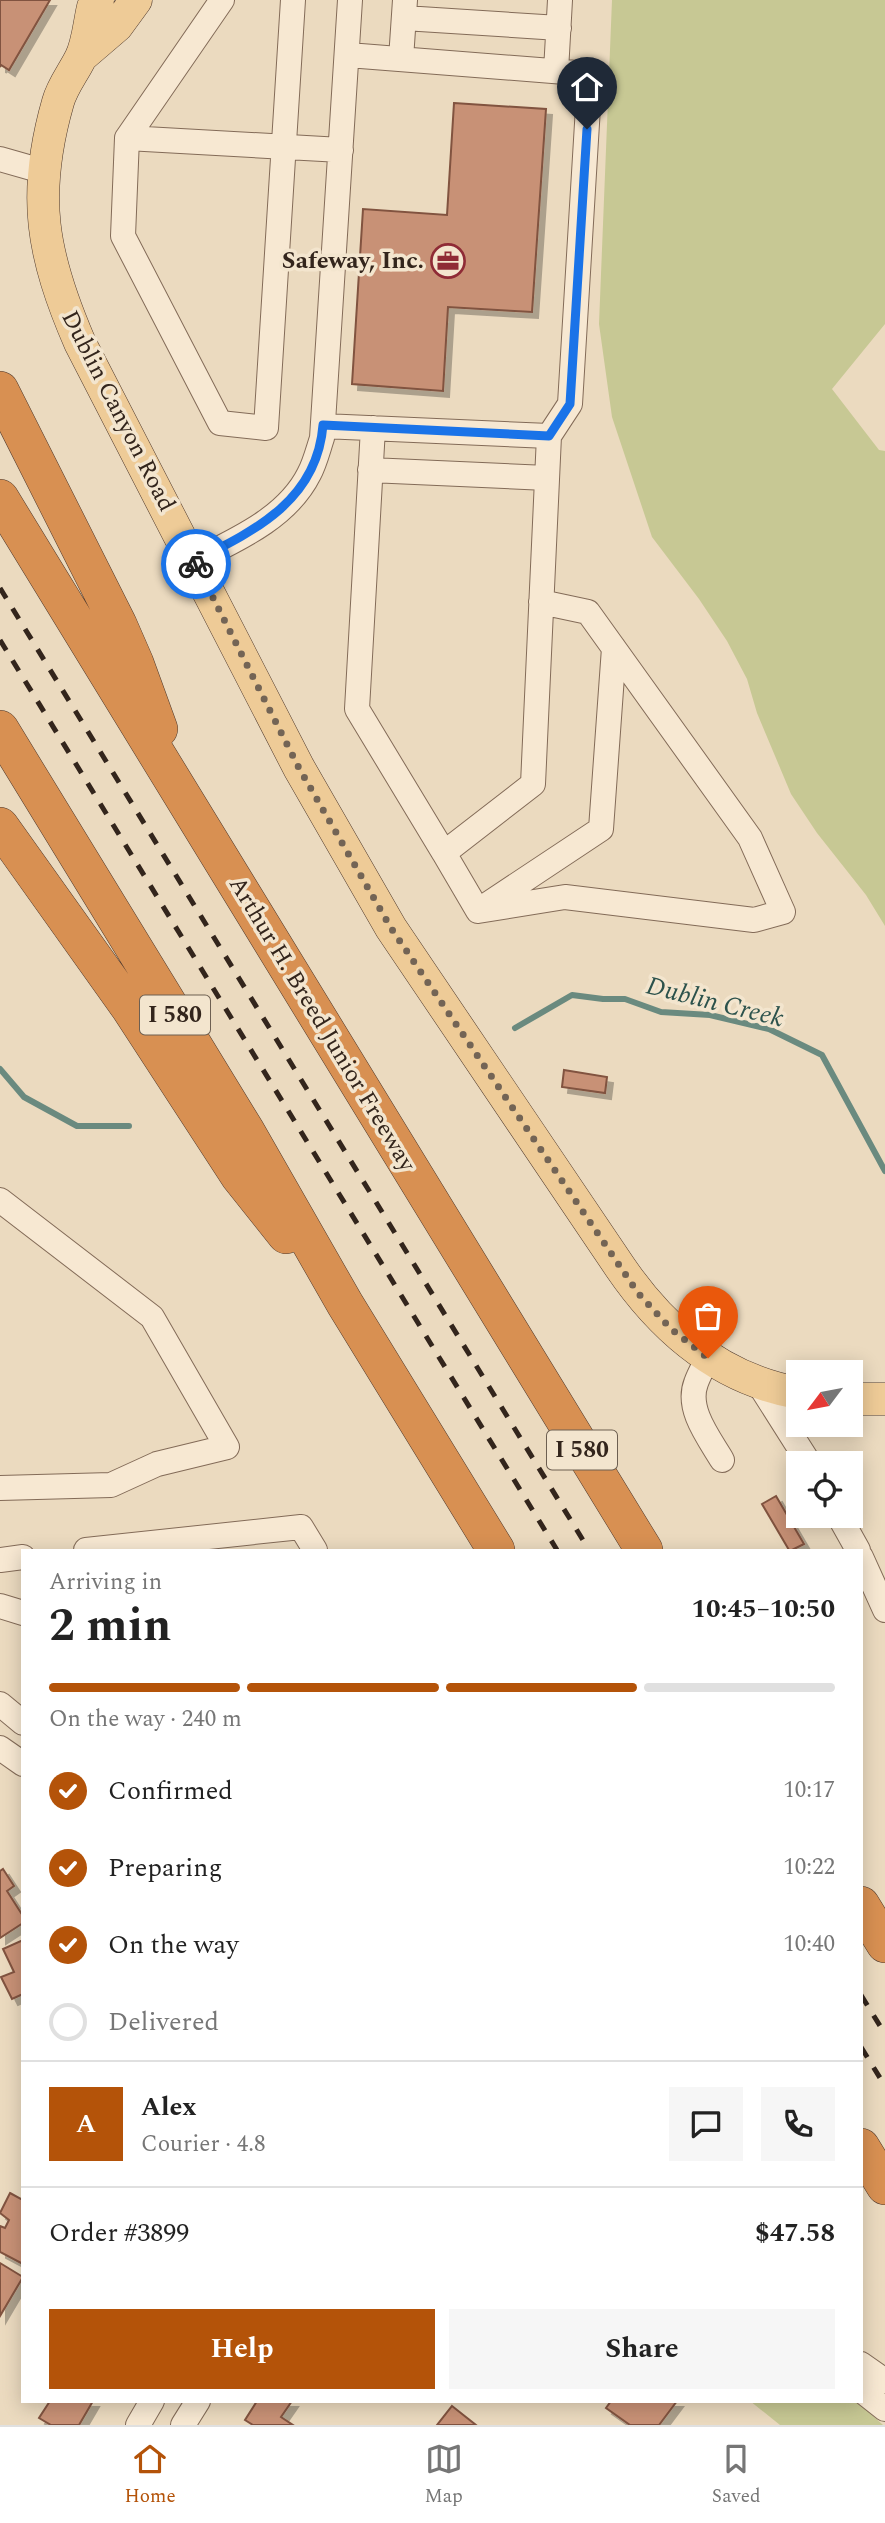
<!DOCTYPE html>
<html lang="en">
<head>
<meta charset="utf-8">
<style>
  :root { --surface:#fff; --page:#f6f6f6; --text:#222; --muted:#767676; --line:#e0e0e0; --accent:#b45309 }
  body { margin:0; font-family:Spectral,serif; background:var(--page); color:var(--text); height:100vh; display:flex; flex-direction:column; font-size:26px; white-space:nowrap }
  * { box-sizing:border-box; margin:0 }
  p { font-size:23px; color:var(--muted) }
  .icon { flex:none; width:38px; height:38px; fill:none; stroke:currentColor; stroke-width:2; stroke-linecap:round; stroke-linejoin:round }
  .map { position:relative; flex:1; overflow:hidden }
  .side { position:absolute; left:21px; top:1549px; width:842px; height:854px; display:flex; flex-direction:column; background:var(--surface); border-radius:0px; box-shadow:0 4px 18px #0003 }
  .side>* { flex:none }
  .needle { width:46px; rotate:238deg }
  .fabs { position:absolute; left:786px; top:1360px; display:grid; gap:14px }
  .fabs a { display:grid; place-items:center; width:77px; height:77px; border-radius:0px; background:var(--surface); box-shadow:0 4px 18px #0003; font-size:35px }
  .pin { position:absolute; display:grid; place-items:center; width:60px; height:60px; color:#fff; margin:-72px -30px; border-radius:50% 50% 50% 0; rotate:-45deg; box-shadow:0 0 7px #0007 }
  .pin .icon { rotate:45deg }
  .courier { position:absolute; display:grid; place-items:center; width:70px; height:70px; margin:-35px; border:5px solid #1a73e8; border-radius:50%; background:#fff; color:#222; box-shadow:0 2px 9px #0007 }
  .head em { font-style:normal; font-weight:700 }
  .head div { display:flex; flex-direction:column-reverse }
  .head { display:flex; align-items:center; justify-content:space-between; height:119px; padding:0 28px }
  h1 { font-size:46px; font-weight:700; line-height:52px }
  .bar { display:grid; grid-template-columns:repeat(4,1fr); gap:10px 7px; align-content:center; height:84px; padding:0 28px }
  .bar i { height:9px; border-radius:5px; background:var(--line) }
  .bar .on { background:var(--accent) }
  .bar p { grid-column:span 4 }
  .line { display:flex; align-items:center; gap:18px; padding:0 28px; border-top:2px solid var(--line) }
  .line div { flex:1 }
  .round { display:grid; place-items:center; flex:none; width:74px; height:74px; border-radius:0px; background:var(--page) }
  ol { padding:0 28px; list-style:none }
  li { display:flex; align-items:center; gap:21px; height:77px }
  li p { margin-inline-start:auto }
  li .icon { padding:7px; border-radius:50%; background:var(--accent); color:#fff; stroke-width:4 }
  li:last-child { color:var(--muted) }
  li i { width:38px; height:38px; border:4px solid var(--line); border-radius:50% }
  .primary-button { display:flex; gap:14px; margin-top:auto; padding:14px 28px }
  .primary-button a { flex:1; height:80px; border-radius:0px; background:var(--accent); color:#fff; font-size:28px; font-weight:700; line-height:80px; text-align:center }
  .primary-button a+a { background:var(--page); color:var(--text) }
  .dock { display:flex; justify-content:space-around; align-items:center; height:98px; border-top:2px solid var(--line); background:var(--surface); font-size:19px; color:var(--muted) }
  .dock a { display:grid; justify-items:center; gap:4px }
  .dock .on { color:var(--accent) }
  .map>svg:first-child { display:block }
</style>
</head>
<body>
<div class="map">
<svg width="885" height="2425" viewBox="0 0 885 2425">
  <defs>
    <filter id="shadow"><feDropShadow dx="6" dy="6" stdDeviation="0" flood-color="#0004"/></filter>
  </defs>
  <rect width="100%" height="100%" fill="#ebdabf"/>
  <path fill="#c7c894" d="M612,0H885V324L832,389L879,450L885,451V926L866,895L817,833L791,794L757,713L747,679L727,641L699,599L652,537L612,417L599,324Z
    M750,2401H857L883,2425H780Z"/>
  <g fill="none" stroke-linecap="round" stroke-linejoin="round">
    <path stroke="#6a8a7f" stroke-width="6" d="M515,1028L572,995L603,999H625L661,1012L710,1015L769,1029L822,1055L885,1171
      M0,1069L24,1097L77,1126H129"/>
  </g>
  <path fill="#c89176" stroke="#81533f" stroke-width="2" filter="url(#shadow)" d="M0,0H50L9,70L1,65L0,67Z
    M454,103L546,109L532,312L448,307L443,391L352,384L363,209L447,215Z
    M564,1070L607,1077L605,1093L562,1087Z
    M776,1496L804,1544L792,1550H789L762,1504Z
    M3,1869L14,1886L7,1891L23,1916V1923L0,1938V1871Z
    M23,1940V1994L12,1999L1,1977L14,1972L3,1949Z
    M10,2193L23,2200V2264L0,2252V2226L5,2228L9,2220L0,2213Z
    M0,2263L23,2277L0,2316Z
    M50,2401H93L79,2425H51L39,2418Z
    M257,2401H292L281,2417L293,2425H253L245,2420Z
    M611,2401H677L659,2425H630L606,2408Z
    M452,2406L476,2425H437Z"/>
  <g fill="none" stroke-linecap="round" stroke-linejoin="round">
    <g stroke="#836b58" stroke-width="26">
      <path id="minor" d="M222,0L127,138L123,236L220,423L266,428L293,0
        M404,18L559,28
        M401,59L405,0
        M556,71L560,0
        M127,138L341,150
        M0,159L42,171
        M323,426L549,436L570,404L590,74L348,55
        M373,428L357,709L444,853L533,784L549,436
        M370,470L547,478
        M194,561C236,540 287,518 309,474C315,463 318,450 322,438L350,0
        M444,853L478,911L565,897L754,920L783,912L750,838L588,612L541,602
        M485,906L601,829L614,648
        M0,1200L152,1317L227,1447L157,1464L111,1485L0,1488
        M708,1358C704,1366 699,1374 696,1383C686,1409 709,1438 722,1460
        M757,1381L809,1463
        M839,1516L858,1550
        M86,1550L301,1527L315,1550
        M861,1557L885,1610
        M0,1560L23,1557
        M0,1606L23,1613
        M0,1704L23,1723
        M0,1748L23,1764
        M861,2364L885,2381
        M861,2390L885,2409
        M138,2425L152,2401
        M183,2425L198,2401"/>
    </g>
    <g stroke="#503a2d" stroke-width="33">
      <path id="major" d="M98,0L93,7C89,23 88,44 80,59C73,73 62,87 58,102C31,196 42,255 80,343L299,768L391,928L620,1267C663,1330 720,1379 798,1393
        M82,56L117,26L136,0
        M850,1399H885"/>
    </g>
    <g stroke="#503a2d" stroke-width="38">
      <path id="highway" d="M0,390L118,624L135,663L159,729
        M0,498L644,1550
        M0,729L246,1131L345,1304L496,1550
        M0,826L129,1007L239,1176L286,1235
        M861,1905L885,1944
        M861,2147L885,2186"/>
    </g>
    <use href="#minor" stroke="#f7e8d2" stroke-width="24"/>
    <use href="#major" stroke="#eecb97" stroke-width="32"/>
    <use href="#highway" stroke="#d89052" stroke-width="37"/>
    <path stroke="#33251c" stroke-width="5" stroke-dasharray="12 12" stroke-linecap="butt" d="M0,588L589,1550
      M0,640L557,1550
      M861,1995L885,2034
      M861,2047L885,2086"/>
  </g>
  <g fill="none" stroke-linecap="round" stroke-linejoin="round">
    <path stroke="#736455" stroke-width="7" stroke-dasharray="0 12.6" d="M196,564L299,768L391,928L638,1293L671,1329L708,1358"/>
    <path stroke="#1a73e8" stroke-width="9" d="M196,564L194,561C254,531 317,501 323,425L549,436L570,404L587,129"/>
  </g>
  <defs>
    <g id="office-ring" transform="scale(1.75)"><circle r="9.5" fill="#f3e5ce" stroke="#8f2b36" stroke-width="1.5"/><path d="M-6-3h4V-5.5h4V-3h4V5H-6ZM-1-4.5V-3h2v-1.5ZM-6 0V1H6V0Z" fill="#8f2b36"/></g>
  </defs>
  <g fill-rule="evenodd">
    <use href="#office-ring" x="448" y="261"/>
  </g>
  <g text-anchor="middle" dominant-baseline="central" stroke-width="7" stroke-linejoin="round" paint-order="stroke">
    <g fill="#f3e5ce" stroke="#6d5f51" stroke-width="2">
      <rect x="140" y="995.5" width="70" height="39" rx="5"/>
      <rect x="547" y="1430.5" width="70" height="39" rx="5"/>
    </g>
    <g font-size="23" font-weight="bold" fill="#33251c">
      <text x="175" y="1015">I 580</text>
      <text x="582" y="1450">I 580</text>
    </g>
    <g font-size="24" font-weight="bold" fill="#33251c" stroke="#f3e5ce" text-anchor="end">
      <text x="424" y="261">Safeway, Inc.</text>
    </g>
    <g font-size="24" fill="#33251c" stroke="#f3e5ce">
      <text transform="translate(118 411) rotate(63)">Dublin Canyon Road</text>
      <text transform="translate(322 1024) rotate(59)">Arthur H. Breed Junior Freeway</text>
    </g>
    <g font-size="26" font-style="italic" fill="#2c524c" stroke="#f3e5ce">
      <text transform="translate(715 1002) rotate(14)">Dublin Creek</text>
    </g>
  </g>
</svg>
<div class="fabs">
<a><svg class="needle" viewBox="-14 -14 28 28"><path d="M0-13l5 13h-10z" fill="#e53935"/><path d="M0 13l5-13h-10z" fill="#767676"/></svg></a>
<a><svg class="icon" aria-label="locate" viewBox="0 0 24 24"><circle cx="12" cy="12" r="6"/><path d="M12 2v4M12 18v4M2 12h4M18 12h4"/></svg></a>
</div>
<div class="pin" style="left:708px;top:1358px;background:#ea580c"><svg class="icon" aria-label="bag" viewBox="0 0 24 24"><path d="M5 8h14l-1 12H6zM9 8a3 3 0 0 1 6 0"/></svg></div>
<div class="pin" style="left:587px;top:129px;background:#1f2937"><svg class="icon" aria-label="home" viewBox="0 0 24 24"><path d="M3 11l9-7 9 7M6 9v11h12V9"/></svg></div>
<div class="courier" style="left:196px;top:564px"><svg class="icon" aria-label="bike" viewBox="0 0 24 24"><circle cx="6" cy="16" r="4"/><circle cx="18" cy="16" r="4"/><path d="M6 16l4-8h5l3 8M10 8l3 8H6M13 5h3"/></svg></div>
<section class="side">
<div class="head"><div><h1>2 min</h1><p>Arriving in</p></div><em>10:45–10:50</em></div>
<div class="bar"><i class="on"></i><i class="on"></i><i class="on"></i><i></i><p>On the way · 240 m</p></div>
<ol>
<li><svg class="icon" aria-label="check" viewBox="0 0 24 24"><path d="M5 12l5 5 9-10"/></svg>Confirmed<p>10:17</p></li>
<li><svg class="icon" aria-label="check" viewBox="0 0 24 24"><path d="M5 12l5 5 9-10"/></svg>Preparing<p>10:22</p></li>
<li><svg class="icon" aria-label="check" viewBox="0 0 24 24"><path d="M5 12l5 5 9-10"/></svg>On the way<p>10:40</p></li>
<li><i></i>Delivered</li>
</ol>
<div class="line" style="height:126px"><b class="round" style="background:var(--accent);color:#fff">A</b><div><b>Alex</b><p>Courier · 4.8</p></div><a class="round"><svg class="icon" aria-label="chat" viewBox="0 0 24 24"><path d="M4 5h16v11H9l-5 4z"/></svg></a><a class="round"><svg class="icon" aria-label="phone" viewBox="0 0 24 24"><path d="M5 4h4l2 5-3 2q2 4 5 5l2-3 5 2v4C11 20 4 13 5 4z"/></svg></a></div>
<div class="line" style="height:91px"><div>Order #3899</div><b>$47.58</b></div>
<div class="primary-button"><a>Help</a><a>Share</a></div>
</section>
</div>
<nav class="dock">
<a class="on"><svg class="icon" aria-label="home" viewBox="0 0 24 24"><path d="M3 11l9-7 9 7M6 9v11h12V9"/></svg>Home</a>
<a><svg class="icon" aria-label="map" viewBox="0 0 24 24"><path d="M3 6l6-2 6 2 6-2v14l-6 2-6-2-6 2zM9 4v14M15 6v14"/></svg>Map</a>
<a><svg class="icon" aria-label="saved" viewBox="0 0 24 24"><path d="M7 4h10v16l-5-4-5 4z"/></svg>Saved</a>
</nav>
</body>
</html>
